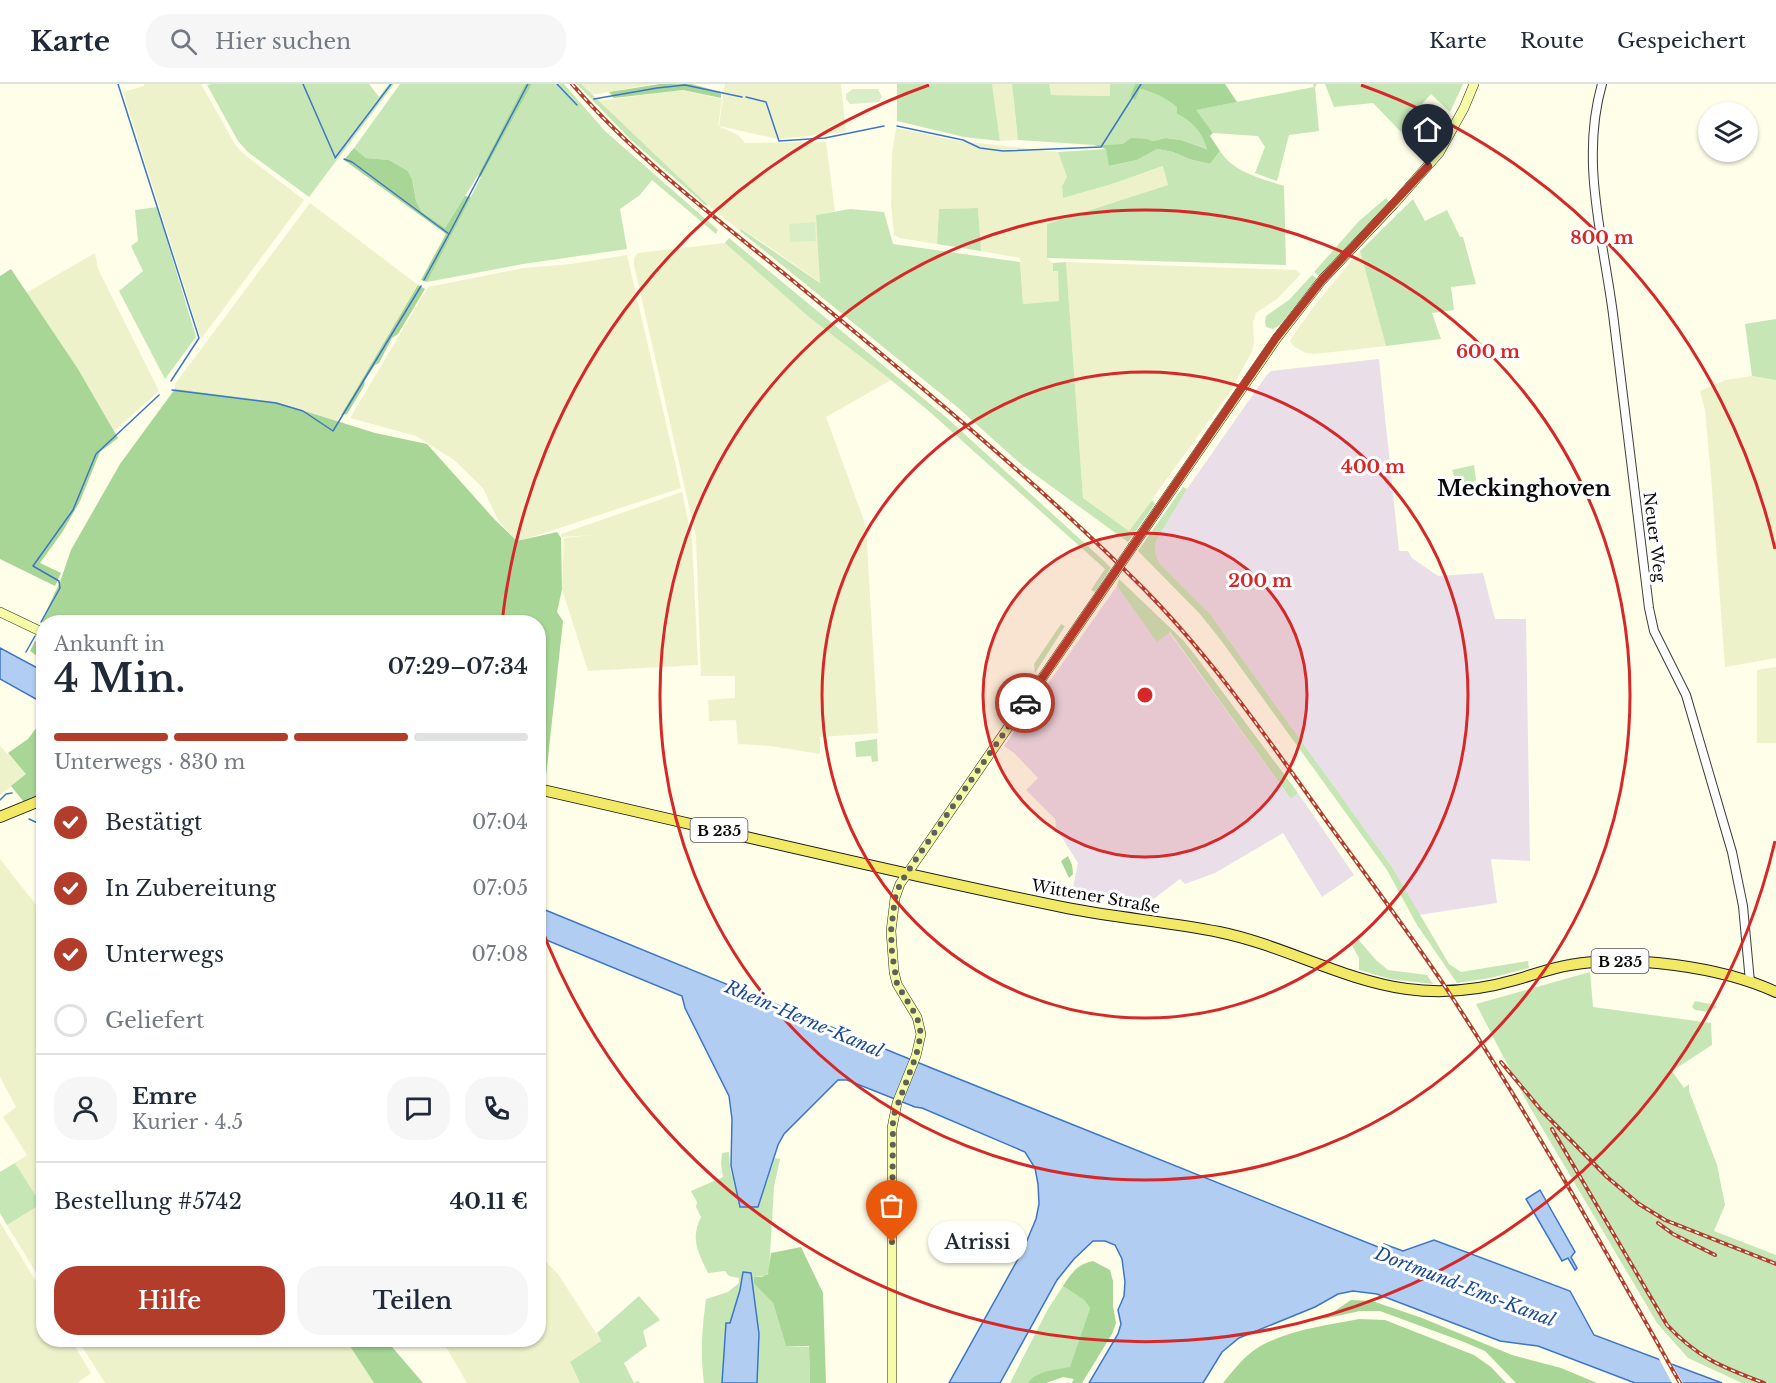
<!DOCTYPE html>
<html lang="de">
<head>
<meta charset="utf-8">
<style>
  :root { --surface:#fff; --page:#f6f6f7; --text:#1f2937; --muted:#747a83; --line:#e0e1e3; --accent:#b33d2b }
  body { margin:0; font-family:"Libre Baskerville",serif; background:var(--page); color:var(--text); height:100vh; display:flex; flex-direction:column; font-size:22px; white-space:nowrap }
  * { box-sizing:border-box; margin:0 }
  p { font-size:20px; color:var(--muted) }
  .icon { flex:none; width:33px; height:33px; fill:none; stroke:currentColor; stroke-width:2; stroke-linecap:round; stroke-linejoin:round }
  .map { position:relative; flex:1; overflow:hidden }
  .drawer { position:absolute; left:36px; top:531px; width:510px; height:732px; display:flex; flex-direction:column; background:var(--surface); border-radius:24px; box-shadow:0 2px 4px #0004 }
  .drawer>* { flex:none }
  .controls { position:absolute; left:1698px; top:18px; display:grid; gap:12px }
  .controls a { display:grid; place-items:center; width:60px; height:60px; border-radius:50%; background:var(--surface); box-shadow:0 2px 4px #0004; font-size:30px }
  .pin { position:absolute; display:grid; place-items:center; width:51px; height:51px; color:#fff; margin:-62px -26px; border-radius:50% 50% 50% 0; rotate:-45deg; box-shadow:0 0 6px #0007 }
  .pin .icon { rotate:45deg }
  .courier { position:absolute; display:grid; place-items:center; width:60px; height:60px; margin:-30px; border:4px solid #b33d2b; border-radius:50%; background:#fff; color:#222; box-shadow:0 2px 8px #0007 }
  .bubble { position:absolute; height:42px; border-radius:21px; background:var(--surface); box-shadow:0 2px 4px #0004; font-size:20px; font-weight:600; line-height:42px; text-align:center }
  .head em { font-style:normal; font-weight:600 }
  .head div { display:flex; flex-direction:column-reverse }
  .head { display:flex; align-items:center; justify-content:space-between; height:102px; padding:0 18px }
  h1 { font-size:39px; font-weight:600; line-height:45px }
  .bar { display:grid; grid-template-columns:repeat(4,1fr); gap:9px 6px; align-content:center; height:72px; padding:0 18px }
  .bar i { height:8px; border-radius:4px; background:var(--line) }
  .bar .active { background:var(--accent) }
  .bar p { grid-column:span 4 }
  .line { display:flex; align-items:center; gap:15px; padding:0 18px; border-top:2px solid var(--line) }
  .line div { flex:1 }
  .round { display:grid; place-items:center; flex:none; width:63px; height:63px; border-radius:24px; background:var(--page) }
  ol { padding:0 18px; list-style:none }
  li { display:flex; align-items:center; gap:18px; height:66px }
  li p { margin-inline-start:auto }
  li .icon { padding:6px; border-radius:50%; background:var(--accent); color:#fff; stroke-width:4 }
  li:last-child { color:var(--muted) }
  li i { width:33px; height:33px; border:3px solid var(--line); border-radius:50% }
  .button { display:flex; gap:12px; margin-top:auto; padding:12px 18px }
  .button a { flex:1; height:69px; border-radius:24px; background:var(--accent); color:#fff; font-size:24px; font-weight:600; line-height:69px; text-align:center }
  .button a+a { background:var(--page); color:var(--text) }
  header { display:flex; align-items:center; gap:36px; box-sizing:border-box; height:84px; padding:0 30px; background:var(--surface); border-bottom:2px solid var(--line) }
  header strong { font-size:28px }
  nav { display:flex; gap:33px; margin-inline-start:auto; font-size:21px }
  .search { width:420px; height:54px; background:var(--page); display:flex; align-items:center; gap:15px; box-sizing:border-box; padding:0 21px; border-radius:24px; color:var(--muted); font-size:22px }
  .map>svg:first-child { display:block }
</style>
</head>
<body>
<header>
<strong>Karte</strong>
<div class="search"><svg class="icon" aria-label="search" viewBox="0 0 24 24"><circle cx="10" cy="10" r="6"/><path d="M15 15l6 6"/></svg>Hier suchen</div>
<nav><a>Karte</a><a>Route</a><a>Gespeichert</a></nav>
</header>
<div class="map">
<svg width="1776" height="1299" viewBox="0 0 1776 1299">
  <rect width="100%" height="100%" fill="#fefee9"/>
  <path fill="#eadfe9" d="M1379,275L1399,467H1408L1412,474L1438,492L1483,489L1495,535H1526L1530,777L1491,775L1497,819L1419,831L1392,783L1210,530L1161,481L1156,474L1154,464L1156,457L1187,405L1266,292L1271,287Z
    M1117,502L1157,557L1169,548L1291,715L1298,709L1354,791L1322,813L1283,749L1215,789L1185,800L1180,795L1143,823L1072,808L1078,779L1056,744L1055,735L1026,706L1038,694L1014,669L1004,662Z"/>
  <path fill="#eef2cb" d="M144,0H201L236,62L245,71L304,116L201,255L123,8L144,2Z
    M581,0H653L591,11Z
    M725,0H841L846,48L778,55L719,42Z
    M992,0H1012L1018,56L1000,57Z
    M1049,0H1110L1111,12L1050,11Z
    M682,6L722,15L718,42L738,51L745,59L826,58L835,127L816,131L821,199L762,158L741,145L740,147L708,121L598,17Z
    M896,44L959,57L1058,68L1067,93L1062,102L1063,114L1112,100L1164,82L1168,101L1047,140V174L1053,179V187H1058L1060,217L1023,220L1020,174L981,167L978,124L939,125L937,160L899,154L894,151L891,120L892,70Z
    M310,119L418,201L341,331L337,337L276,318L175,305V300Z
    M725,159L810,234L891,296L826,333L866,442L878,649L820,653V670L771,662L738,660L736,636L709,637L708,616L735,614V592H701L696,453L634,181V174L638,169Z
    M1360,167L1386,262L1314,270L1306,269L1295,263L1290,258L1291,255L1317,218Z
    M95,169L98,185L159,307L114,347L78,285L26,209Z
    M627,171L681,404L517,458L498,436L483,404L454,376L416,352L350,334L428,203L524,184L571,180Z
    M1066,178L1296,186L1301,190L1277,215L1256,229L1253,238L1254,259L1252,267L1232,305L1129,447L1083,414Z
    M1752,292L1776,296V574L1725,583L1711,392L1705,326L1700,307L1726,296Z
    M682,408L692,456L698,581L588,587L562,505L564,454L593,451L561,453V450Z
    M1776,583V659H1757V586Z
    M0,662L27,690L0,711Z
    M0,775L43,830V1200L7,1141L41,1120L15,1079L27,1071L3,1033L16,1023L0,993Z
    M0,1138L43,1209L44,1256H71L91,1289L77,1299H0Z
    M539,1171L558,1190L601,1257L570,1278L580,1299H467L442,1256H538Z
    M78,1256H346L374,1299H105Z"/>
  <path fill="#c6e6b6" d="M212,0H369L379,13L389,0H394L309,113L248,68L238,57L207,1Z
    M400,0H525L478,91L445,144L422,128L416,117L412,95L408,87L389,76L366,74L354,64Z
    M532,0H564L605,47L718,146L716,150L652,96L640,111L620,125L627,165L523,180L427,198L481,93Z
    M577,0H581L708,121H705L630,55Z
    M897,0H992L1000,57L964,53L897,37Z
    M1012,0H1049L1051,11L1110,12V0H1135L1130,12C1134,9 1139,5 1143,5C1149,5 1173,18 1178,23L1177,30C1192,37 1203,49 1208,65L1181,56L1167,54L1153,57L1147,55L1123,60L1094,61L1018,56Z
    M1313,0H1317L1315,3L1319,47L1289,51L1277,97L1255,89L1265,63L1258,52L1213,49L1195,26L1314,3Z
    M1325,0H1463L1450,28L1431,10L1415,28L1425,43L1434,49L1424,62L1401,48L1373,19L1334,23Z
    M1106,65L1110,82L1137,76L1157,65L1173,68L1189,75L1210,80L1220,67C1234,89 1261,94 1284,102L1286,181L1047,174V140L1168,101L1163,82L1112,100L1063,114L1062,102L1067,93L1058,68Z
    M1386,114L1390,119L1320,193L1314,188L1359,137Z
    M1413,115L1425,137L1447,126L1460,153H1463L1476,200L1451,203L1454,226L1432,229L1441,255L1386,262L1360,167Z
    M157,123L196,253L165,295L119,207L143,187L131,162L138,157L135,126Z
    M978,124L981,167L937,160L939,125Z
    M850,125L884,128L893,160L1020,178L1023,220L1059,217L1058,187H1053V179L1066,178L1083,414L1129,447L1152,416L1155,420L1128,458L1022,381L956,322L740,147L741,145L820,199L816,131Z
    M729,154L947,334L1103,476L1111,484L1095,508L1091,506L1105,485L930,328L891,296L810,234L725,159Z
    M1312,191L1317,195L1280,241L1273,245L1266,243L1265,238L1266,232L1289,216Z
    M1776,235V296L1752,292L1745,240Z
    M1474,381L1476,396L1464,403L1459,393L1454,392L1452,386Z
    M1183,403L1187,405L1156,457C1154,466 1155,473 1161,481L1210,530L1392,783L1449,880L1461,888L1528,877L1529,884L1490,894L1457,899L1417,841L1387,786L1220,555L1200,530L1138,467Z
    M1119,495L1183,556L1198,575L1298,709L1291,715L1170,548L1157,558L1117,502Z
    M1061,540L1065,542L1035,589L1034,580Z
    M877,655L878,677L872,678L871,672L856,673L855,658Z
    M1357,854L1376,876L1388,886L1427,891L1433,900L1390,895L1359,886V874L1350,858Z
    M1590,888L1593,923L1711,939L1712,961L1672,987L1684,1004L1689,1000V1007L1717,1081L1725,1121L1714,1147L1776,1171V1299H1742L1688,1274L1657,1239L1528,1020L1476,920Z
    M1695,917L1715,921L1717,923L1709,928L1695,926L1692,923Z
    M729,1068L730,1084L740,1123H758L775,1074L780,1075L774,1103L769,1187L766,1192L754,1193V1200L773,1219L786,1262L809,1263L810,1299H704C700,1267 702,1246 706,1215L728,1208L739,1199V1194L729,1192L725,1187L708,1189C698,1168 690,1155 701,1133L696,1123L697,1118L691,1107L723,1093L721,1080L722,1069Z
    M15,1079L41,1120L7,1141L0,1129V1088Z
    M1063,1202L1084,1216L1090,1224L1070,1284C1057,1286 1035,1286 1028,1299H1010L1048,1225Z
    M639,1212L660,1236L643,1247L647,1262L624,1279L634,1299L638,1297L640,1299H580L570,1278L601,1257L597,1249Z"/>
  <path fill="#a7d696" d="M525,0H532L481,93L478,91Z
    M660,0H691L721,8V14L683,6L614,14L609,8Z
    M1135,0H1225L1237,18L1196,26L1213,49L1210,52L1220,67L1210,80L1189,75L1173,68L1157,65L1137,76L1109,82L1106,65L1094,61L1123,60L1131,54L1147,55L1153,57L1166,54L1181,56L1207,65C1203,49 1192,37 1177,30V23C1170,16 1150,6 1140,5L1135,16L1130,12Z
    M354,64L366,74L389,76L408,87L412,95L416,117L422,128L445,144L465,112L471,113L427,198L421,196L446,150L344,76Z
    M11,185L78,285L118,354L100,368L80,417L63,447L40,479L61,489L55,502L0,475V192Z
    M418,201L425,205L398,250L392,254L379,279L375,281L365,296L364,302L347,330L341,331Z
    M175,305L276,318L375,349L427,360L495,436L517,457L557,448L561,454L562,505L557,528L563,537L546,692L538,690V538H41L60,498L71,466L120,380Z
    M35,557L43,561V576L30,567Z
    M43,635V710L24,718L11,702L26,690L8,669L28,655Z
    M1068,772L1072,781L1073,790L1069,794L1061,777Z
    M801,1163L823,1209L826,1299H810L809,1262H786L773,1219L754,1200V1193H762L768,1190L771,1169Z
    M1093,1177L1110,1186L1113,1197V1222L1116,1239L1112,1250L1082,1299H1072L1074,1295L1063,1293L1046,1299H1028C1035,1286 1057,1286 1070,1283L1090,1224L1084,1216L1063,1202C1071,1189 1078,1180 1093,1177Z
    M1351,1216L1372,1217L1422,1234L1512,1271L1561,1284L1597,1299H1516L1485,1267L1464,1258L1380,1227H1360L1323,1235Z
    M1359,1235L1385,1236L1474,1271L1491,1283L1506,1299H1223C1231,1289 1239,1279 1248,1271C1276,1247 1324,1242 1359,1235Z
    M346,1256H386L423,1299H374Z"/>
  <path fill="#d9edc7" d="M853,5H878L882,13L879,18L850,20L846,15V10Z
    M815,138L816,157L790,158L789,140Z"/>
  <path fill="#b1cef2" stroke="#3c76c6" stroke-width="1.5" d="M0,564L43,587V619L0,595Z
    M538,823L929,983L1378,1163H1383L1384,1160L1403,1167L1434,1156L1570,1207L1594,1251L1722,1299H1635L1538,1262L1500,1257L1377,1210L1353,1207L1338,1210L1315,1223L1239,1254L1222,1268L1203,1299H1089L1118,1250L1121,1240L1118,1226L1124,1212L1125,1198L1122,1175L1115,1161L1105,1157H1093L1074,1175L1057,1196L1000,1299H949L1023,1166L1036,1135L1039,1120L1038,1100L1035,1084L1025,1068L922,1024L915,1023L847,996H838L784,1050L778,1061L758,1123H740L731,1082L732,1035L729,1012L685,924L682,912L539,853Z
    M1540,1106L1575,1168L1571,1173L1577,1184L1575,1186L1568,1174L1562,1177L1526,1115Z
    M743,1188L751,1189L759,1250L757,1299H722L726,1239H730L740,1206Z"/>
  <path fill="#fefee9" d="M1657,1271L1670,1277L1683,1299H1672Z"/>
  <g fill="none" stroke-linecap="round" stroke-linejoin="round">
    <path stroke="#3c76c6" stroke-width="1.5" d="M118,0L199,254L171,297
      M303,0L335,73
      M557,0L577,21
      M746,13L766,18L779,57L825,54L884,42
      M594,15L657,4L685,1L742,13
      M897,42L963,56L980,64L1003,67L1101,63L1141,0
      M335,74L391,0
      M344,75L352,78L449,150L424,196
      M449,150L528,0
      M172,306L276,319L303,327L333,347L421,202
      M41,538L60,504L59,497L33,482L73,426L96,370L159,311
      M26,568L35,552
      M0,716L6,710L12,709
      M29,735L44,742"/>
    <g stroke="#3e3e3e" stroke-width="10">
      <path id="tertiary" d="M1602,0C1580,76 1603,154 1613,230C1625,328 1637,426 1649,524L1654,547L1686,611L1732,768L1743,822L1750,898"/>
    </g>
    <g stroke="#2d2d2d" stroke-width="10">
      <path id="secondary" d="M1133,462L1277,254L1322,196L1394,120L1439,69L1464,24L1474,0
        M0,528L44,549
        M892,1299V1044L897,1019L916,972L921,950L917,933L897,900L894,888L891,847L895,814L900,800L1114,490"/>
    </g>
    <g stroke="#1c1c1c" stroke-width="12">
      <path id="primary" d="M538,705C715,745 890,788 1067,824C1118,834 1169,838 1219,848C1283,861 1342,896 1407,905C1444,910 1480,906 1515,896C1533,891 1551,884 1570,881C1629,870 1722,883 1776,908
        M0,733L44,715"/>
    </g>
    <use href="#tertiary" stroke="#fff" stroke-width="8"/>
    <use href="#secondary" stroke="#f5fba7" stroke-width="9"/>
    <use href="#primary" stroke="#f2e966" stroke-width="10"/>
    <g stroke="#b33d2b" stroke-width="4">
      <path id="rail" d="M572,0C636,74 716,134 792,196C912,295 1033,394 1143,504C1212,574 1268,655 1325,735C1366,791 1408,847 1446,904C1530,1032 1605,1166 1680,1299
        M1501,978L1541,1026L1607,1093L1639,1120L1665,1136L1776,1180
        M1552,1045L1667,1241C1698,1274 1722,1283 1764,1299
        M1658,1139L1673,1150L1715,1171"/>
    </g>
    <use href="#rail" stroke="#fff" stroke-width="1.5" stroke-dasharray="4.5" stroke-linecap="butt"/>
    <g stroke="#2d2d2d" stroke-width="10" stroke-linecap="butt">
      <path id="secondary-bridge" d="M1114,490L1133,462"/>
    </g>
    <use href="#secondary-bridge" stroke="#f5fba7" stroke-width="9"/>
  </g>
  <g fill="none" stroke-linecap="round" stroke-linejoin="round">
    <path stroke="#606059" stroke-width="6" stroke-dasharray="0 10.8" d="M892,1158L893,1033L916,972L921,950L917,933L897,900L892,869L891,847L895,814L900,800L914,778L1025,619"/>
    <path stroke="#b33d2b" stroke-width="8" d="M1025,619L1276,254L1322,196L1428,82"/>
  </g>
  <circle cx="1145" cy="611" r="162" fill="#d62828" fill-opacity=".12"/>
  <g fill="none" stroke="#d62828" stroke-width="3">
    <circle cx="1145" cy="611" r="162"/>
    <circle cx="1145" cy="611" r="323"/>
    <circle cx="1145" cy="611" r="485"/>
    <path d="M1775 757A647 647 0 0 1 539 838M502 538A647 647 0 0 1 929 1M1361 1A647 647 0 0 1 1775 465"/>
  </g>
  <g text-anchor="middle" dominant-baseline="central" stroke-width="6" stroke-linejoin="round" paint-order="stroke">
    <g fill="#fff" stroke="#545454" stroke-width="1.5">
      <rect x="690.5" y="734" width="57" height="24" rx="4.5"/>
      <rect x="1591.5" y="865" width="57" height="24" rx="4.5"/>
    </g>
    <g font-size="15" font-weight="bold" fill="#0b0b0b">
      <text x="719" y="746">B 235</text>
      <text x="1620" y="877">B 235</text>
    </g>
    <g font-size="16" fill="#0b0b0b" stroke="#fff">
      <text transform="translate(1655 453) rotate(83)">Neuer Weg</text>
      <text transform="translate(1096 812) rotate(10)">Wittener Straße</text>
    </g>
    <g font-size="18" font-style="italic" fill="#1b4a95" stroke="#fff">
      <text transform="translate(804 935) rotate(23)">Rhein-Herne-Kanal</text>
      <text transform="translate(1465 1203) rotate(21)">Dortmund-Ems-Kanal</text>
    </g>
    <g font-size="22" font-weight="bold" fill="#0b0b0b" stroke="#fff">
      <text x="1524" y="404">Meckinghoven</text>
    </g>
  </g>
  <circle cx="1145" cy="611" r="9" fill="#d62828" stroke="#fff" stroke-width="3"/>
  <g font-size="18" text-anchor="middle" font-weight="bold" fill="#d62828" stroke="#fff" stroke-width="6" stroke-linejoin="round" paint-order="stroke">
    <text x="1602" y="160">800 m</text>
    <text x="1488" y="274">600 m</text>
    <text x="1373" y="389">400 m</text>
    <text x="1260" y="503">200 m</text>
  </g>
</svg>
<div class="controls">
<a><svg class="icon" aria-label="layers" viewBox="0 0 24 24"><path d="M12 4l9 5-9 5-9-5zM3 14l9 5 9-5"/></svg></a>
</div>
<div class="pin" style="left:892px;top:1158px;background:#ea580c"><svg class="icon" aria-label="bag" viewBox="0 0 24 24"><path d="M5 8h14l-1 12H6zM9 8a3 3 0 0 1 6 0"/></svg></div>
<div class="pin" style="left:1428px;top:82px;background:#1f2937"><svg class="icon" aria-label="home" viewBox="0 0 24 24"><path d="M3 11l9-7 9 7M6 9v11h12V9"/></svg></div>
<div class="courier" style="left:1025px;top:619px"><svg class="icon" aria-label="car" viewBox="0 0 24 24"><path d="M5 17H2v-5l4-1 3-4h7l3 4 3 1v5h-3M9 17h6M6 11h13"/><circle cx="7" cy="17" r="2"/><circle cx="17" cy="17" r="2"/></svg></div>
<div class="bubble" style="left:928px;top:1137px;width:99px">Atrissi</div>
<section class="drawer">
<div class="head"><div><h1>4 Min.</h1><p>Ankunft in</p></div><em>07:29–07:34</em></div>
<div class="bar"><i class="active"></i><i class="active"></i><i class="active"></i><i></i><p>Unterwegs · 830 m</p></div>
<ol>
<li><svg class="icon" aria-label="check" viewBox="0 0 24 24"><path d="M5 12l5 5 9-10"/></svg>Bestätigt<p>07:04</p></li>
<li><svg class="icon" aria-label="check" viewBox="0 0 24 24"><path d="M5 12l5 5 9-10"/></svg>In Zubereitung<p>07:05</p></li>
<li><svg class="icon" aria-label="check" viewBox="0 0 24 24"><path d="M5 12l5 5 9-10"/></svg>Unterwegs<p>07:08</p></li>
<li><i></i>Geliefert</li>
</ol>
<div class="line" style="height:108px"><a class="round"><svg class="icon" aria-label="person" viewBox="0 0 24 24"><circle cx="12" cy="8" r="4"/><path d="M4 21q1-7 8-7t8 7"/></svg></a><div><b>Emre</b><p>Kurier · 4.5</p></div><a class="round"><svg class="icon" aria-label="chat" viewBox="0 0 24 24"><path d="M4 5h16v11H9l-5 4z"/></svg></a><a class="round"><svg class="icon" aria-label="phone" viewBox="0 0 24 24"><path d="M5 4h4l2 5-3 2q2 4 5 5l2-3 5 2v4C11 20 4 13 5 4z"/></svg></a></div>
<div class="line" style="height:78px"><div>Bestellung #5742</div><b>40.11 €</b></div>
<div class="button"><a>Hilfe</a><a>Teilen</a></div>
</section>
</div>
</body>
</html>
